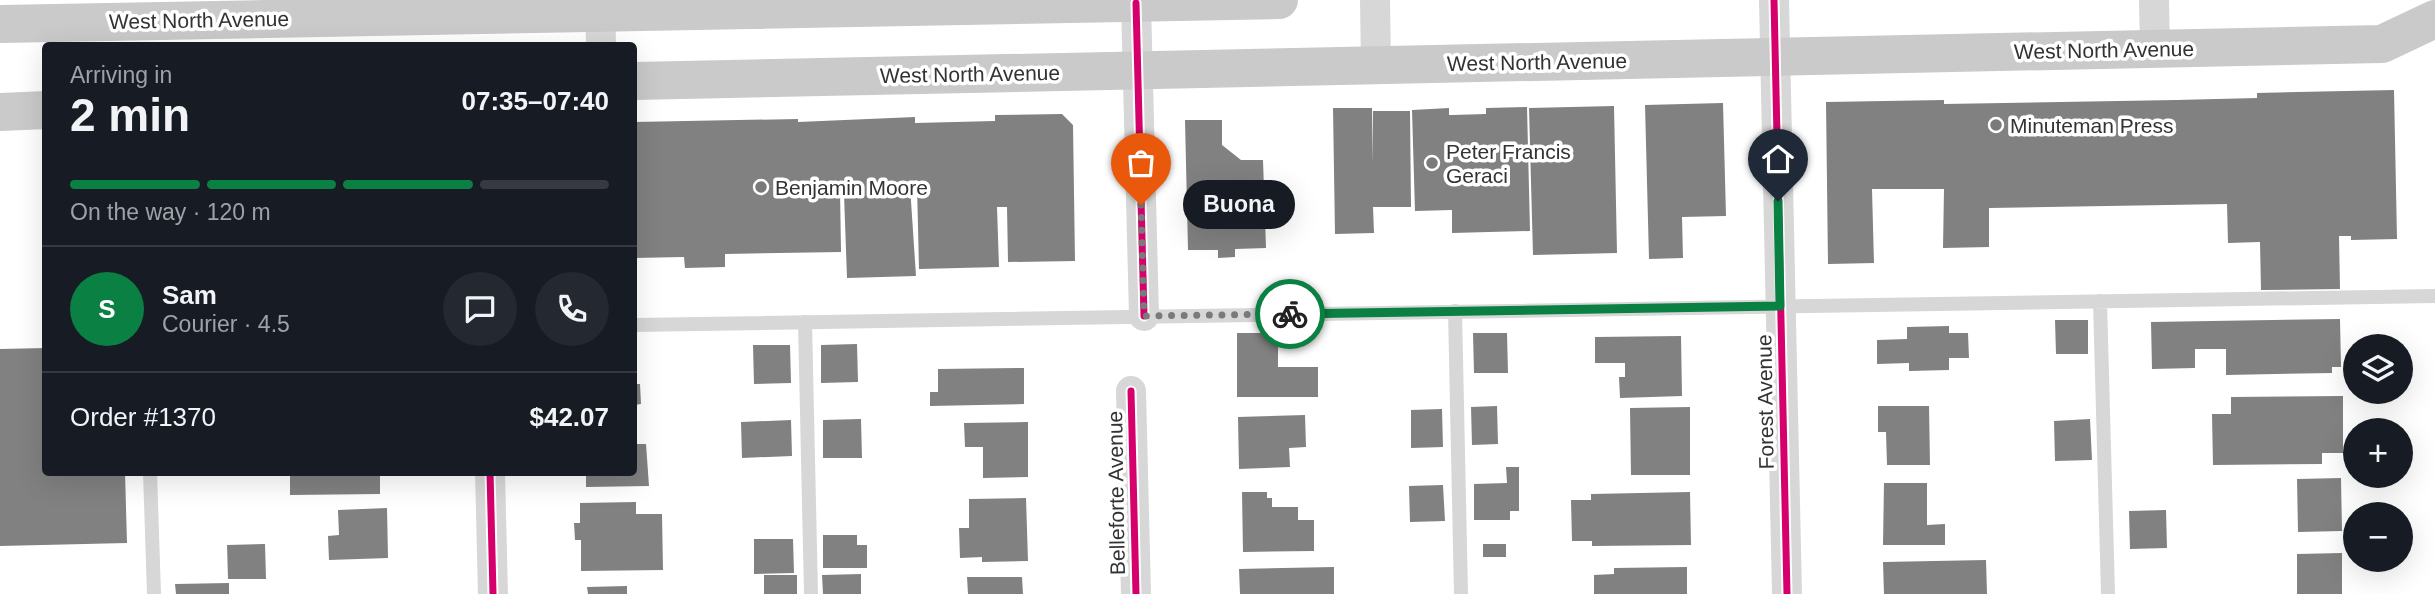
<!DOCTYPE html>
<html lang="en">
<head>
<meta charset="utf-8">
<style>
  :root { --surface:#171b24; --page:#242831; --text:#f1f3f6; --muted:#9ea1a6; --line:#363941; --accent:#0b8043 }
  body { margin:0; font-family:Helvetica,sans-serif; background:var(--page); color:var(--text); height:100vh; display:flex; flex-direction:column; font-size:26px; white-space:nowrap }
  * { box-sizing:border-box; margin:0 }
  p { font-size:23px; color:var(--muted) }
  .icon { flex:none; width:38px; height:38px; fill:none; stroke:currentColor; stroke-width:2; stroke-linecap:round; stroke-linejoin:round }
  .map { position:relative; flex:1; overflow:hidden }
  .drawer { position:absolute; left:42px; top:42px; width:595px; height:434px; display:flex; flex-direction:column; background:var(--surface); border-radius:7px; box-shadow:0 7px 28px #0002 }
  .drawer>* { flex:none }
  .tools { position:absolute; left:2343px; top:334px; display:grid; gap:14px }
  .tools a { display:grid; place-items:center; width:70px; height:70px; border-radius:50%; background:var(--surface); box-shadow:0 7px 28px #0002; font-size:35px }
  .pin { position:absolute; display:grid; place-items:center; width:60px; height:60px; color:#fff; margin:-72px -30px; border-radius:50% 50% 50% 0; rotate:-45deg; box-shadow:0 0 7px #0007 }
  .pin .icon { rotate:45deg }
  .courier { position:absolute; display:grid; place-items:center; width:70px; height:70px; margin:-35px; border:5px solid #0b8043; border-radius:50%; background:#fff; color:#222; box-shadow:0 2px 9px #0007 }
  .bubble { position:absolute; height:49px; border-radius:24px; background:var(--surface); box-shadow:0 7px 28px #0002; font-size:23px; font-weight:700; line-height:49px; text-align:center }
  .headline em { font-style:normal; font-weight:700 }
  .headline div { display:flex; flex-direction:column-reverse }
  .headline { display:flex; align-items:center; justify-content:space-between; height:119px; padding:0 28px }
  h1 { font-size:46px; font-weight:700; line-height:52px }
  .bar { display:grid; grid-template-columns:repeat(4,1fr); gap:10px 7px; align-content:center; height:84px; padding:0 28px }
  .bar i { height:9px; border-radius:5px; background:var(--line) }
  .bar .selected { background:var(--accent) }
  .bar p { grid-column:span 4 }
  .line { display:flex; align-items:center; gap:18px; padding:0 28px; border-top:2px solid var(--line) }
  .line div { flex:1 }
  .round { display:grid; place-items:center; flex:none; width:74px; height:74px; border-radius:37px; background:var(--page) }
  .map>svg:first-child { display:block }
</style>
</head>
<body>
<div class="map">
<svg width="2435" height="594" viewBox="0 0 2435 594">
  <rect width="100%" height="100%" fill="#fff"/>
  <path fill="#818181" d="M2394,90L2397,239L2351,240V236H2339L2340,289L2261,290L2260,242L2228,243L2227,204L1989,208V247L1943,248L1944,189H1872L1874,263L1828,264L1826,102L1944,100V104L2176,100L2257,98V93Z
    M1723,103L1726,216L1682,217L1683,258L1649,259L1645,105Z
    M1614,106L1617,253L1533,255L1529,108Z
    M1527,107L1530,231L1452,233V210L1415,211L1412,110L1449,108V115H1452L1486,114V108Z
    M1333,108H1372L1373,164V111H1410L1411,207H1373L1374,233L1335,234Z
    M1062,114L1073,125L1075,261L1008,262L1007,207H997L999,267L919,269L917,185L910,186L916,276L847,278L844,194H847V189H840L841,252L725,254V267L685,268L684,257L634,258V122L798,119V122L915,117V123L995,121V115Z
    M1185,120H1222V145L1241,160H1263L1266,248L1235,249V257L1218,258V250H1188Z
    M2340,319L2341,367H2332V373L2226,375V349H2195V368L2152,369L2151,322Z
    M2055,320H2088V354H2056Z
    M1949,326V333H1968L1969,358H1949V370L1909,371V363L1877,364V340L1907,339V327Z
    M1237,333H1278V367H1318V397H1237Z
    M1473,333H1507L1508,373H1474Z
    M1681,336L1682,396L1620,398L1619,377H1625V363H1595V337Z
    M857,344L858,382L821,383V345Z
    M753,345H790L791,383L754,384Z
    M46,348V472H125L127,543L0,546V349Z
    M1024,368V404L930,406V392H938V369Z
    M634,384H640L641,404L634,405Z
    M2343,396V453H2322V464L2213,465L2212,414H2231V397Z
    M1497,406L1498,444L1472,445L1471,407Z
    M1878,406H1929L1930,465H1887L1886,432H1878Z
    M1690,407V475H1631L1630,408Z
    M1442,409L1443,447L1411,448V410Z
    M1305,415L1306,447L1289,448L1290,467L1239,469L1238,417Z
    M861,419L862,458H823V420Z
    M2090,419L2092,460L2055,461L2054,421Z
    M791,420L792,456L742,458L741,422Z
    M1028,422V477L983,478V447H965L964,423Z
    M634,436H637V444H646L649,486L586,487V472H634Z
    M1506,467H1519V511H1510V520H1474V484L1507,483Z
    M290,472H380V494L290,495Z
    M2341,478L2342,531L2298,532L2297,479Z
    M1884,483H1927V525L1945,524V545H1883Z
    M1443,485L1445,521L1410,522L1409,486Z
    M1242,492H1267V498H1272V507H1298V520H1314V551L1243,552Z
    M1690,492L1691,545L1592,546V541H1572L1571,500H1591V494Z
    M1026,498L1028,561L982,562V557L960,558L959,528H969V499Z
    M636,502V514H662L663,570L581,571V540H575L574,523H580V503Z
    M387,508L388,558L329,560L328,536L339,535L338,510Z
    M2166,510L2167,548L2130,549L2129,511Z
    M823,535H857V545H867V568H823Z
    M754,539H793L794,573L754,574Z
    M265,544L266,579H228L227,545Z
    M1483,544H1506V557H1483Z
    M2342,553V594H2297V554Z
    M1986,560L1987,594H1884L1883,562Z
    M1334,567V594H1240L1239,569Z
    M1687,567V594H1594V575L1614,574V568Z
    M861,574V594H823L822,575Z
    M764,575H797V594H764Z
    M967,577H1022L1023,594H968Z
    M229,583V594H176L175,584Z
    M627,586V594H588L587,587Z"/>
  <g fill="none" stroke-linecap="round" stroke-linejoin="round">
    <path stroke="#d7d7d7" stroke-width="14" d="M2100,301L2108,594
      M1455,311L1461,594
      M805,322L811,594
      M634,325L2435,296
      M150,472L154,594"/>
    <path stroke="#d7d7d7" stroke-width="30" d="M600,0L601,46
      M1375,0L1376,65
      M1774,0L1787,594
      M2154,0L2155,48
      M1136,3L1144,316
      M1131,391L1136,594
      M490,472L493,594"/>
    <path stroke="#cacaca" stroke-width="38" d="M0,24L1279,0
      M634,81L2382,44L2435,19
      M0,112L46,110"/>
    <g stroke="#fff" stroke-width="11">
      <path id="cycleway" d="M1774,0L1787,594
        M1136,3L1144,316
        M1131,391L1136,594
        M490,472L493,594"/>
    </g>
    <use href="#cycleway" stroke="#d6006c" stroke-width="7"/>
  </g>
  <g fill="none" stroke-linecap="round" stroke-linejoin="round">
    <path stroke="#7a7a7a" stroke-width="7" stroke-dasharray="0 12.6" d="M1141,205L1144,316L1290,314"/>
    <path stroke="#0b8043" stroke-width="9" d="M1290,314L1780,306L1778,201"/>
  </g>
  <g fill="#7a7a7a" stroke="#fff" stroke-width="2.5">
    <circle cx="1996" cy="125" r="7"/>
    <circle cx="1432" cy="163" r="7"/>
    <circle cx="761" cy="187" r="7"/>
  </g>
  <g text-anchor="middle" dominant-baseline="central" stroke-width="7" stroke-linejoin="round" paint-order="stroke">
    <g font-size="21" fill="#333" stroke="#fff">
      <text transform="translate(199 20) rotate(-1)">West North Avenue</text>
      <text transform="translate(2104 50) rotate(-1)">West North Avenue</text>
      <text transform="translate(1537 62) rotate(-1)">West North Avenue</text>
      <text transform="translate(970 74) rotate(-1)">West North Avenue</text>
      <text transform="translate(1765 402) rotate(-91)">Forest Avenue</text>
      <text transform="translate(1116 493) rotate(-91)">Belleforte Avenue</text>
    </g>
    <g font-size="21" fill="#333" stroke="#fff" text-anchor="start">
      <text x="2010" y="125">Minuteman Press</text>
      <text x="1446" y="151">Peter Francis<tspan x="1446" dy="24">Geraci</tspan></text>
      <text x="775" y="187">Benjamin Moore</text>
    </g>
  </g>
</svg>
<div class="tools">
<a><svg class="icon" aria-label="layers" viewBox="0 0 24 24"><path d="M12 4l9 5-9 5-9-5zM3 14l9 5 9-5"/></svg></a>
<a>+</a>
<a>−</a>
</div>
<div class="pin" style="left:1141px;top:205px;background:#ea580c"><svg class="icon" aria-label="bag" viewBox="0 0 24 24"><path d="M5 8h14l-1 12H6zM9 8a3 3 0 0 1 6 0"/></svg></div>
<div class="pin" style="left:1778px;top:201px;background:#1f2937"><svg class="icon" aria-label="home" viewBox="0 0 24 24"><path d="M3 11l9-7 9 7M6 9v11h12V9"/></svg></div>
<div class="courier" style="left:1290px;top:314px"><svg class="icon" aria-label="bike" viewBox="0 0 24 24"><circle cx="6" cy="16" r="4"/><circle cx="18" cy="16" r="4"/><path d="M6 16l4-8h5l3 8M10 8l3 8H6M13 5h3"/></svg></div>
<div class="bubble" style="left:1183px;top:180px;width:112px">Buona</div>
<section class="drawer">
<div class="headline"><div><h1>2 min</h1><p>Arriving in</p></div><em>07:35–07:40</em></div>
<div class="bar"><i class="selected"></i><i class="selected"></i><i class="selected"></i><i></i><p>On the way · 120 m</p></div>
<div class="line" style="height:126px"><b class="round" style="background:var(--accent);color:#fff">S</b><div><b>Sam</b><p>Courier · 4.5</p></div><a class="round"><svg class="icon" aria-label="chat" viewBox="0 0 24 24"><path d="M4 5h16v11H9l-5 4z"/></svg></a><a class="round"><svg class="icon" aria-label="phone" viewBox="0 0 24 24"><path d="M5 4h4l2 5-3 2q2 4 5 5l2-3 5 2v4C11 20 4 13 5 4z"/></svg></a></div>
<div class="line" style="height:91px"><div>Order #1370</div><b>$42.07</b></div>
</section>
</div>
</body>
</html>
